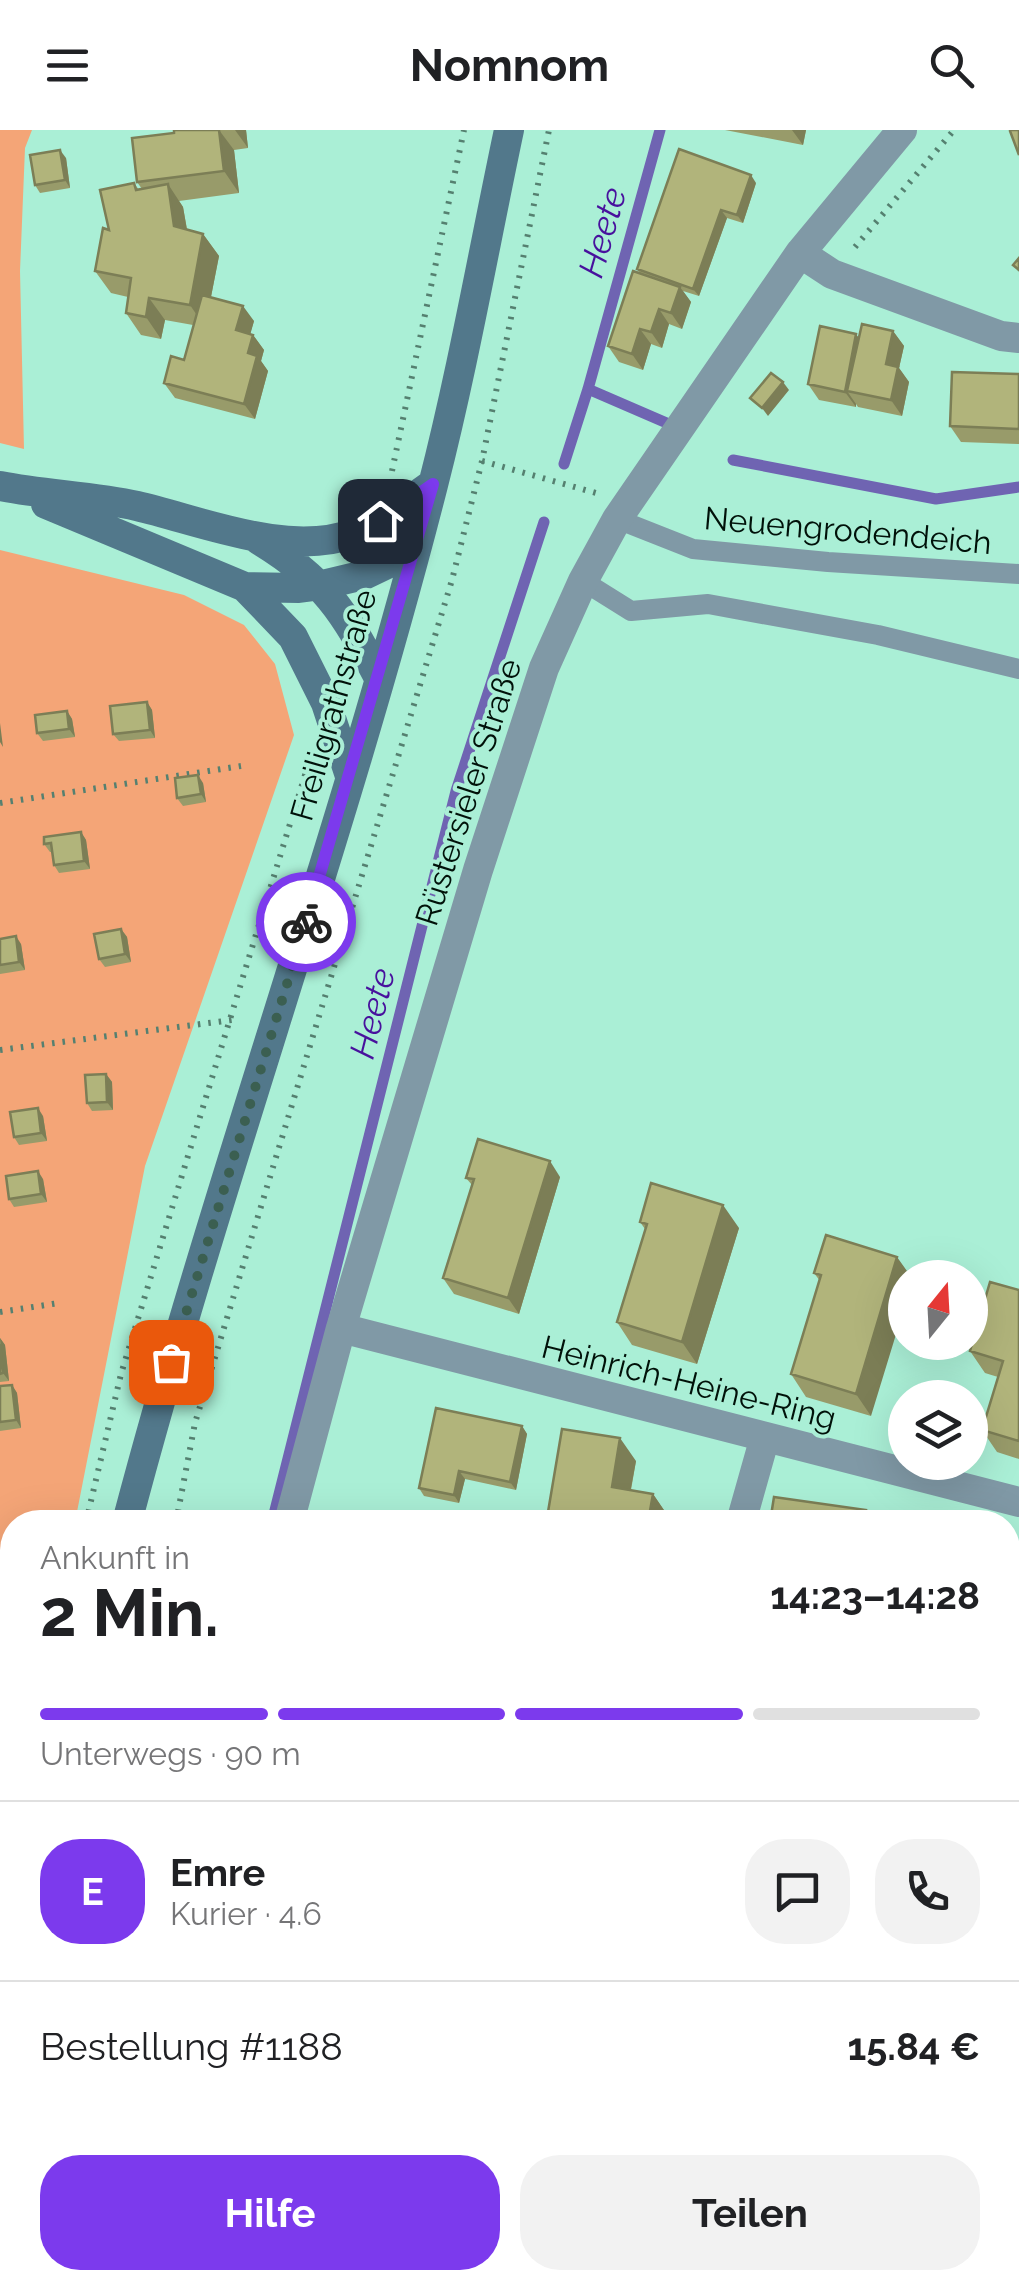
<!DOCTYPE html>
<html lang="de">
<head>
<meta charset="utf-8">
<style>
  :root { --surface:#fff; --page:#f2f2f2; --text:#202124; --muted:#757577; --line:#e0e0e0; --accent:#7c3aed }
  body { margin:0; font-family:Raleway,sans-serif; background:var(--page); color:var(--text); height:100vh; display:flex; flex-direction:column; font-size:38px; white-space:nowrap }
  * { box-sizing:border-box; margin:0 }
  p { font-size:32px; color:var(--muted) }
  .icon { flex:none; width:55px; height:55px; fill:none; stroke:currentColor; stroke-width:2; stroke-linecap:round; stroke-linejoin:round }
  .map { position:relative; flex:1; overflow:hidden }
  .side { position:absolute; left:0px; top:1380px; width:1020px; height:780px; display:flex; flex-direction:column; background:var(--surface); border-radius:40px 40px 0 0; box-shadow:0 10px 40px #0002 }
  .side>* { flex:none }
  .needle { width:65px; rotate:18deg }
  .controls { position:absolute; left:888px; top:1130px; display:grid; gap:20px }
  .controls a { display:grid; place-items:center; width:100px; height:100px; border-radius:50%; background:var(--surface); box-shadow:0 10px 40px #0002; font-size:50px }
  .pin { position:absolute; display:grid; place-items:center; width:85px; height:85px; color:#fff; margin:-42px; border-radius:20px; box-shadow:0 5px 15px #0006 }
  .courier { position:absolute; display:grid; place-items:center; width:100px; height:100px; margin:-50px; border:8px solid #7c3aed; border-radius:50%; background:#fff; color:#222; box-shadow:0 2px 12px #0007 }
  .overview em { font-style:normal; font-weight:700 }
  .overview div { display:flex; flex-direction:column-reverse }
  .overview { display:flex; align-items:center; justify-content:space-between; height:170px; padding:0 40px }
  h1 { font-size:65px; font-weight:700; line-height:75px }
  .bar { display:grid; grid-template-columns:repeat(4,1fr); gap:15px 10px; align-content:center; height:120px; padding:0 40px }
  .bar i { height:12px; border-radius:8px; background:var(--line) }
  .bar .active { background:var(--accent) }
  .bar p { grid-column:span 4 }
  .line { display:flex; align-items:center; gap:25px; padding:0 40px; border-top:2px solid var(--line) }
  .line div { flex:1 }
  .round { display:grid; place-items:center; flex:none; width:105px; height:105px; border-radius:40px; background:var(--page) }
  .action { display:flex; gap:20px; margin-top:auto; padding:20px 40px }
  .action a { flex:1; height:115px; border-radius:40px; background:var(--accent); color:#fff; font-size:40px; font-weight:700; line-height:115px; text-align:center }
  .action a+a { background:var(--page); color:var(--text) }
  header { display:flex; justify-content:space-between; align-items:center; height:130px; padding:0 40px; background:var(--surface); font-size:45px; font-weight:700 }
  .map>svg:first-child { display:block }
</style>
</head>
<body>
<header><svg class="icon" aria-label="menu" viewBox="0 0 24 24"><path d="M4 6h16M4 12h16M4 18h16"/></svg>Nomnom<svg class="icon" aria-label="search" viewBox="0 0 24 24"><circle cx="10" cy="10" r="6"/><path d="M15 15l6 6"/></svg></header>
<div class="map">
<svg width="1019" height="2160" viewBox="0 0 1019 2160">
  <rect width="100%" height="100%" fill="#aaefd6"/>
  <path fill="#f4a577" d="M0,0H32L25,18L20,141L24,319L0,313Z
    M0,420L184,465L244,495L275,534L294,605L145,1036L75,1392H12V1711L4,1754L12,1755V1765L2,1885L0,1974Z"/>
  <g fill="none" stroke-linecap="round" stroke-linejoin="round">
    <path stroke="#6f64b2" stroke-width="11" d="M588,259L669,294
      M733,330L936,369L1019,357
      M564,334L588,259L660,0
      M272,1392L456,661L544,392"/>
    <path stroke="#558070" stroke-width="6" stroke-dasharray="2.5 8" stroke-linecap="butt" d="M855,117L954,0
      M482,331L596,363
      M392,341L464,0
      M0,673L241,636
      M0,920L232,890
      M0,1182L59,1173
      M86,1392L121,1244L309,632
      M176,1392L195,1293L452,450L482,331L549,0
      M1016,1921L1011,2072L1017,2160
      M11,2040L7,1871L12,1808
      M35,2148L37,2160
      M118,2148L120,2160
      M826,2148L827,2160"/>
    <path stroke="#8099a6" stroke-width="20" d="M617,389L693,419L828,432L1019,444
      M583,451L631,481L708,474L878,505L1019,539
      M0,1745L12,1747"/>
    <path stroke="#8099a6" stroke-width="30" d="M800,123L832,144L1001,206L1019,208
      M341,1198L1019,1372
      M289,1392L341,1198L478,740L544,538L583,451L617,389L800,123L902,0
      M741,1392L765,1307
      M227,2148L229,2160
      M611,2148L614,2160"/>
    <path stroke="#52788b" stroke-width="30" d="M0,356C45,365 92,366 137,376C202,391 288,428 355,403C383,393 408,371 433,354
      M46,374L245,457L299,458L322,455L364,445L414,421
      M259,410C325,450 344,481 379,548
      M245,457L293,507L326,573L350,646
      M127,1392C219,1044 344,704 433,355C463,238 484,118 509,0
      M74,2148L78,2160"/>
  </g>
  <path fill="#989b6a" d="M174,0H246L248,18L234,20L239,63L179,71L183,77L187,99L203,104L219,126L211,167L254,191L250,204L253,205L264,220L261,231L268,241L255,289L175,268L164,253L184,230L193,195L165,190L161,209L141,205L126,183L128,167L111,163L95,141L109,100L134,53L139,60L142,59L137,52L174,3Z
    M725,0H806L803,15Z
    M66,28L70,58L40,63L35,55Z
    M756,53L743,93L727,88L699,166L683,161L691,172L682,199L669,194L662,218L651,214L643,240L619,232L608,216L640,144L637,139Z
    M893,201L904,216L899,238L909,252L902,286L858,277L856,274V277L819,270L808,254L859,207Z
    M1019,244V314L961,312L950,296Z
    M147,572L152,580L155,608L119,611L113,604Z
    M67,581L72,589L75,607L43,611L37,603Z
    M203,653L206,672L183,676L177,668Z
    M81,702L86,710L90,739L59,743L54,735L52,722H50L44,714Z
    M121,799L127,807L131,832L105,837L99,829Z
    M0,809L21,814L25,840L0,844Z
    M106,944L112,952L113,980L92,981L87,973Z
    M43,986L47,1011L19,1015L14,1007Z
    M560,1047L519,1184L454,1164L443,1148L472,1055L466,1048Z
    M43,1049L47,1072L14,1077L9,1069Z
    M640,1092L739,1098L697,1234L632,1215L617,1192L645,1099Z
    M826,1105L871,1286L806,1267L791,1244L820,1151L814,1143Z
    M1019,1160V1329L997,1322L982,1300L998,1247L985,1243L970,1221Z
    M0,1208L5,1215L9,1251L0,1252Z
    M12,1255L17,1263L21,1298L0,1301V1256Z
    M522,1296L527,1304L516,1360L465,1349L459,1373L424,1366L419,1358Z
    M636,1331L631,1360L653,1364L668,1386L667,1392H555L548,1382Z
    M1008,1431L1019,1434V1506L1008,1503Z
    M1008,1594L1019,1599V1691L1008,1690Z"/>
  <path fill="#7c7e56" d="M219,0L234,20L239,63L224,41Z
    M235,0H246L248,18Z
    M792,0H806L803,15Z
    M60,20L66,28L70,58L65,50Z
    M751,45L756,53L743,93L737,85Z
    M168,54L183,77L190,118L174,96Z
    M721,80L727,88L699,166L693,159Z
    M203,104L219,126L205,197L190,175Z
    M680,157L691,172L682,199L671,183Z
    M149,168L165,190L161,209L146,187Z
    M243,176L254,191L247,216L236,200Z
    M659,179L669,194L662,218L651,202Z
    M640,199L651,214L643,240L632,224Z
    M893,201L904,216L899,238L909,252L902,286L891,270L886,234Z
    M856,204L867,219L847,261L856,274V277L845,262Z
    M253,205L264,220L261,231L268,241L255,289L244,274L248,223Z
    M783,252L789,260L768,286L762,278Z
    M147,572L152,580L155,608L150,600Z
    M67,581L72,589L75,607L69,599Z
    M0,593L3,617L0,612Z
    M198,645L203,653L206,672L201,664Z
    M81,702L86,710L90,739L84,731Z
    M121,799L127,807L131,832L125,824Z
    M16,806L21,814L25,840L19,832Z
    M106,944L112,952L113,980L107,972Z
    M38,978L43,986L47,1011L41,1003Z
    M550,1031L560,1047L519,1184L508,1168Z
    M38,1041L43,1049L47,1072L41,1064Z
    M723,1075L739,1098L697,1234L682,1212Z
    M897,1127L912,1148H905V1175L871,1286L856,1264Z
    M0,1208L5,1215L9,1251L3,1243Z
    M12,1255L17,1263L21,1298L16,1290Z
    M522,1296L527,1304L516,1360L510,1352Z
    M620,1308L636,1331L627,1379L612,1357Z
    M459,1341L465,1349L459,1373L454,1365Z
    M653,1364L668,1386L667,1392H648Z
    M866,1380L874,1392H864Z
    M1015,1594L1019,1599V1686L1008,1670Z
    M782,2148H800L801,2160H783Z
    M967,2148H986V2160H967Z"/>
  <path fill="#b1b47b" stroke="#7c7e56" stroke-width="2.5" d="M174,0H219L224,41L137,52L132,8L174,3Z
    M1010,0H1019V25L1010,1Z
    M679,19L751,45L737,85L721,80L693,159L637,139Z
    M60,20L65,50L35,55L30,25Z
    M134,53L136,60L168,54L174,96L203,104L190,175L149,168L146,187L126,183L131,148L95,141L103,98L109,100L100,60Z
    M1019,128V140L1013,135Z
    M633,141L680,157L671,183L659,179L651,202L640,199L632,224L608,216Z
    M202,165L243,176L236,200L253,205L248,223L257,226L244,274L164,253L171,226L184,230Z
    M862,194L893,201L886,234L898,237L891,270L847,261Z
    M820,196L856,204L845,262L808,254Z
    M952,242L1019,244V299L950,296Z
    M771,243L783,252L762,278L750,268Z
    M147,572L150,600L113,604L110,576Z
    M67,581L69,599L37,603L35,585Z
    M198,645L201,664L177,668L175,648Z
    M81,702L84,731L54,735L51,713L44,714V707Z
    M121,799L125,824L99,829L94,804Z
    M16,806L19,832L0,835V809Z
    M106,944L107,972L87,973L85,945Z
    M38,978L41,1003L14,1007L10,982Z
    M478,1009L550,1031L508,1168L443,1148L474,1049L466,1048Z
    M38,1041L41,1064L9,1069L6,1046Z
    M651,1053L723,1075L682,1212L617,1192L647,1094L640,1092Z
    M826,1105L897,1127L856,1264L791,1244L821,1145L814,1143Z
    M990,1152L1019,1160V1311L982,1300L1003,1231L970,1221Z
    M0,1214L3,1243L0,1244Z
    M12,1255L16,1290L0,1292V1256Z
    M436,1278L522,1296L510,1352L459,1341L454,1365L419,1358Z
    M562,1299L620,1308L612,1357L653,1364L648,1392H610L548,1382Z
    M774,1367L866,1380L864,1392H770Z
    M1008,1431L1019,1434V1493L1008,1491Z
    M1019,1509V1536H1015Z
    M1008,1594H1015L1008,1670Z
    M723,2148H782L783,2160H724Z
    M903,2148H967V2160H903Z"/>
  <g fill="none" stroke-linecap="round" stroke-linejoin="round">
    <path stroke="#3b5f51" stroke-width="10" stroke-dasharray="0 18" d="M171,1232L306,792"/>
    <path stroke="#7c3aed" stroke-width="12" d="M306,792L433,354L380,391"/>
  </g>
  <g text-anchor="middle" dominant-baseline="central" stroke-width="8" stroke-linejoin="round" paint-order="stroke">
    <g font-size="32" fill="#001109" stroke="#aaefd6">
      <text transform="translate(848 400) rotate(5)">Neuengrodendeich</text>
      <text transform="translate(333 575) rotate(-74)">Freiligrathstraße</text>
      <text transform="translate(468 662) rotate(-72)">Rüstersieler Straße</text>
      <text transform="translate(689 1252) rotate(14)">Heinrich-Heine-Ring</text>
    </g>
    <g font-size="35" font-style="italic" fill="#48119d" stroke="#aaefd6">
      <text transform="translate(602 102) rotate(-74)">Heete</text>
      <text transform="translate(372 883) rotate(-76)">Heete</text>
    </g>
  </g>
</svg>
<div class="controls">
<a><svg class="needle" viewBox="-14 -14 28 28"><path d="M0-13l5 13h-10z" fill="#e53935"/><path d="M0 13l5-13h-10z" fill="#757577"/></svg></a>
<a><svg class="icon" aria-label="layers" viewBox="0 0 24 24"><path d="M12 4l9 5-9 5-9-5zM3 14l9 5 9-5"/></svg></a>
</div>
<div class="pin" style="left:171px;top:1232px;background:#ea580c"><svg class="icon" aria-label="bag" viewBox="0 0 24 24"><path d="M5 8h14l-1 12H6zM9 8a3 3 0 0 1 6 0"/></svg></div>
<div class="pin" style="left:380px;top:391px;background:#1f2937"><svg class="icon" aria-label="home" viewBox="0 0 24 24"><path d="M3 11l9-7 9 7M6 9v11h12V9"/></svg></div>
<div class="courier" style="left:306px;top:792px"><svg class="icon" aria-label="bike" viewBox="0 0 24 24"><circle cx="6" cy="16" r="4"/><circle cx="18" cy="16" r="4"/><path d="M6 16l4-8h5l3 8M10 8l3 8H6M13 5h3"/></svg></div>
<section class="side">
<div class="overview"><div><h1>2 Min.</h1><p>Ankunft in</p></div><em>14:23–14:28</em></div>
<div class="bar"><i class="active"></i><i class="active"></i><i class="active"></i><i></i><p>Unterwegs · 90 m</p></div>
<div class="line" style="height:180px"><b class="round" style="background:var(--accent);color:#fff">E</b><div><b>Emre</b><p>Kurier · 4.6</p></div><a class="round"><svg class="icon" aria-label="chat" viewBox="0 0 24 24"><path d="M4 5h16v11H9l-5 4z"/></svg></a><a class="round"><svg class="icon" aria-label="phone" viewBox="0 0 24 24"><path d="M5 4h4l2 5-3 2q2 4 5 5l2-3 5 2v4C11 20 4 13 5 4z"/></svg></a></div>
<div class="line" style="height:130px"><div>Bestellung #1188</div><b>15.84 €</b></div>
<div class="action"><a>Hilfe</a><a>Teilen</a></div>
</section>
</div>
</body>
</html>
